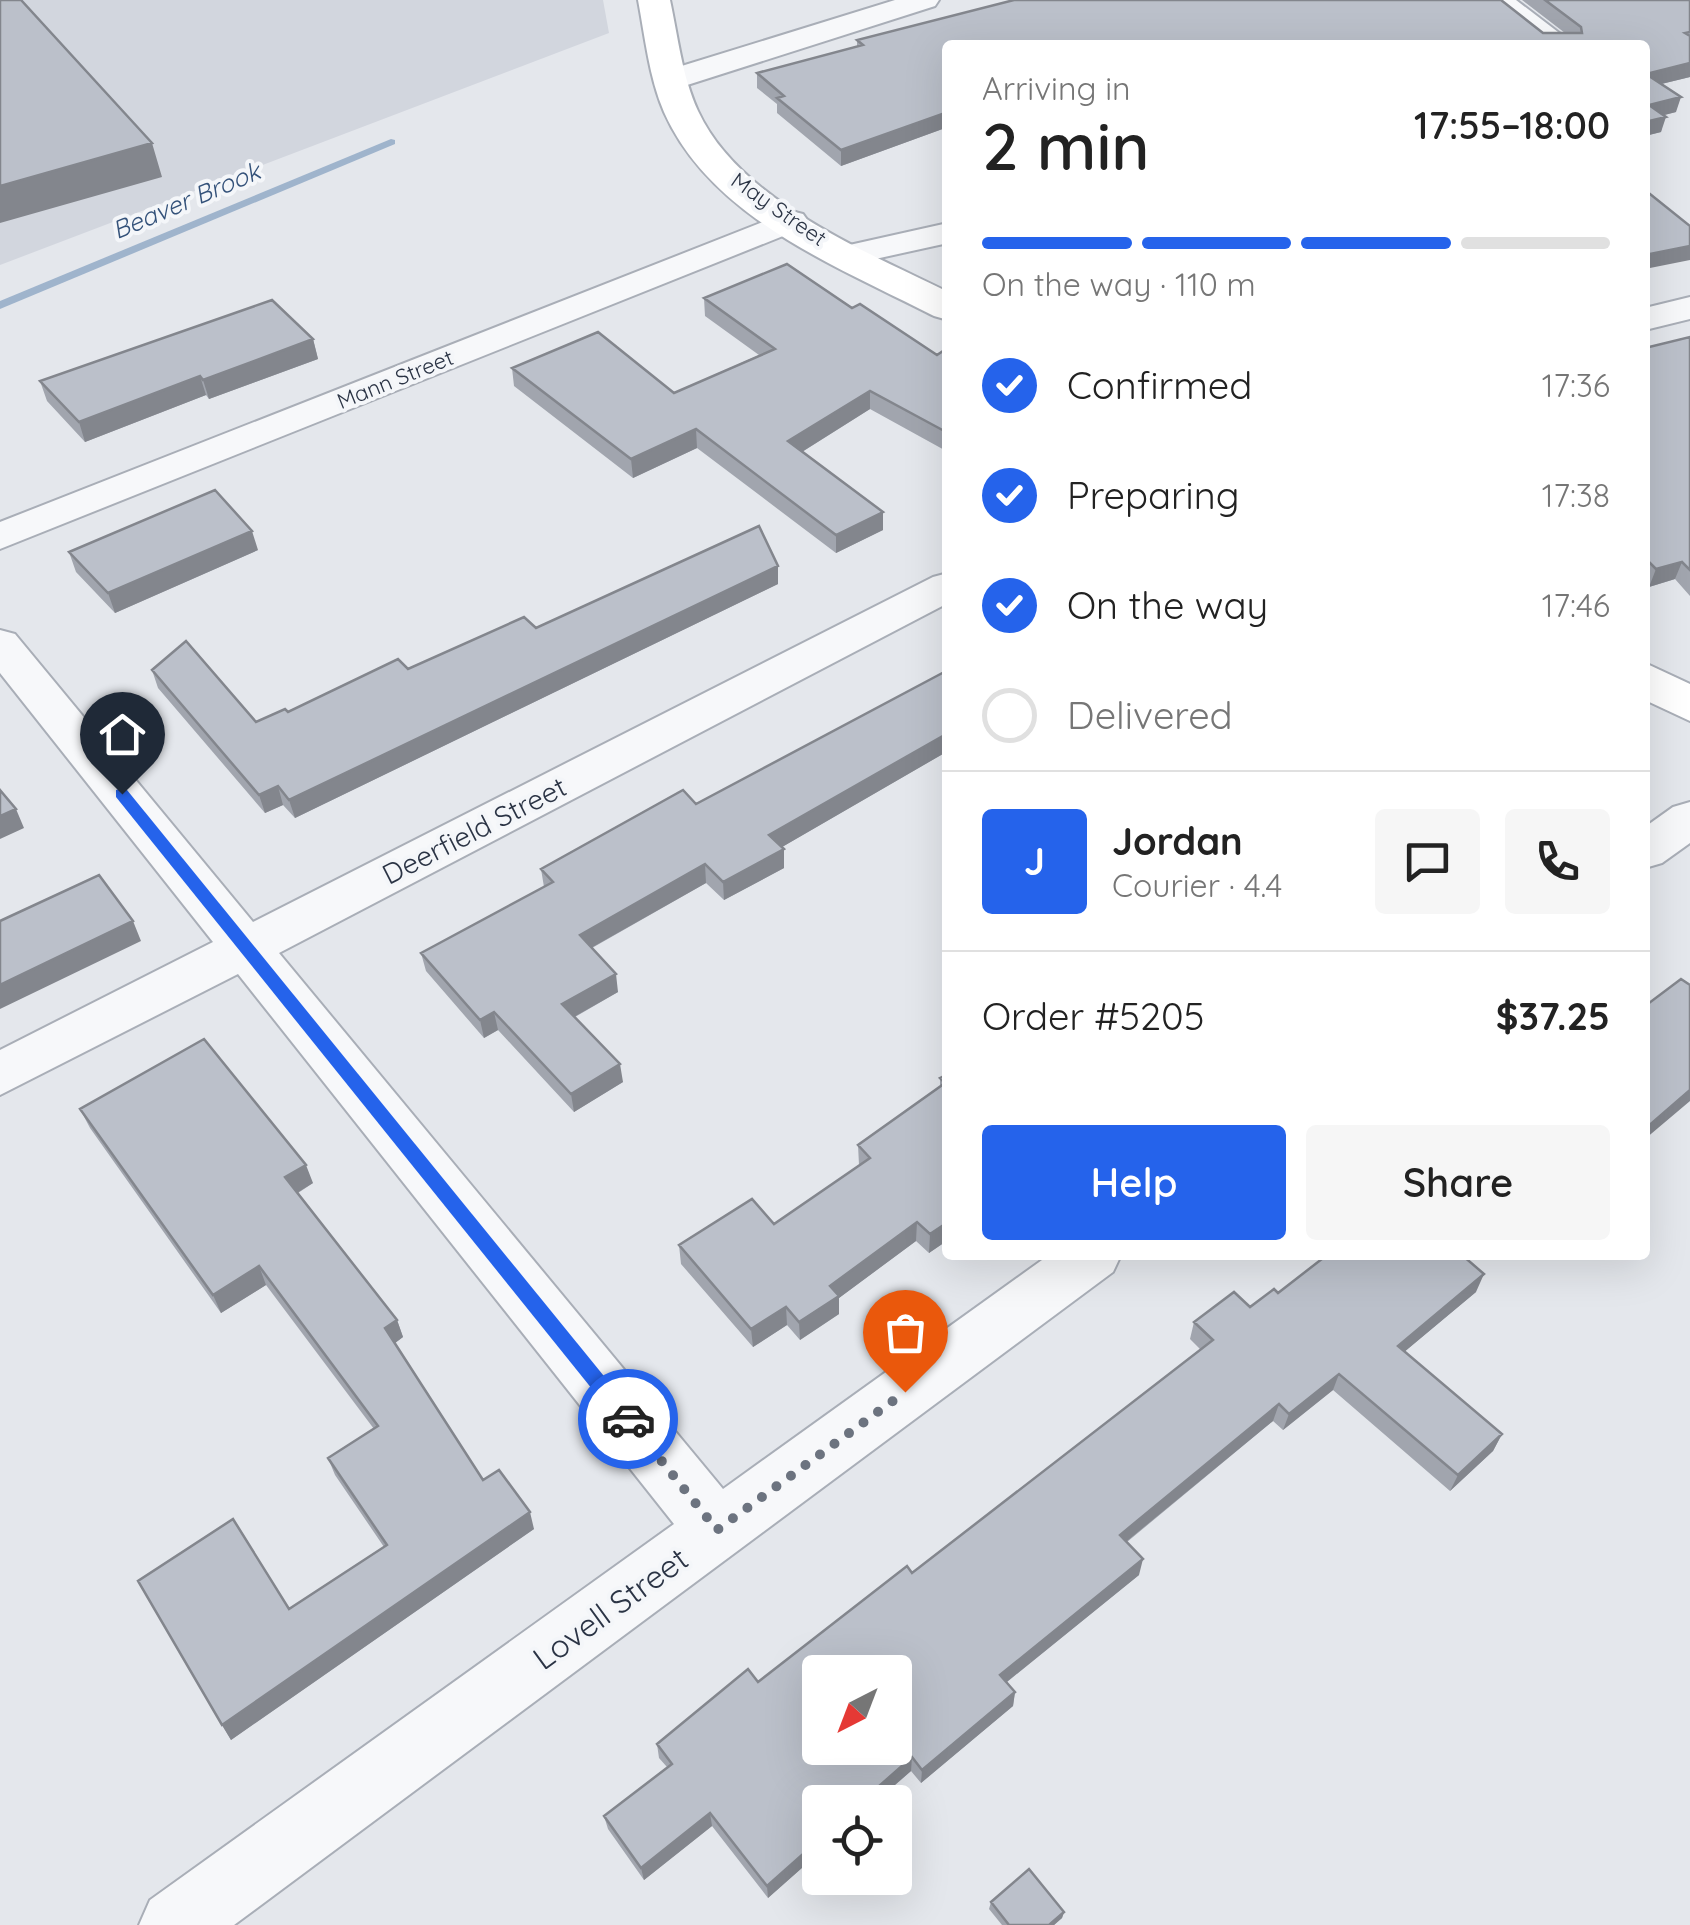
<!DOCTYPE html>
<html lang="en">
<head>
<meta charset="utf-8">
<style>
  :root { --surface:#fff; --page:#f6f6f6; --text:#222; --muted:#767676; --line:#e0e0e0; --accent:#2563eb }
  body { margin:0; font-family:Quicksand,sans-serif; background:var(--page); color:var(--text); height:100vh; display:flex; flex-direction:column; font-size:38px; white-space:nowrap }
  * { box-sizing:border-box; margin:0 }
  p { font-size:32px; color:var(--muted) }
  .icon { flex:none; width:55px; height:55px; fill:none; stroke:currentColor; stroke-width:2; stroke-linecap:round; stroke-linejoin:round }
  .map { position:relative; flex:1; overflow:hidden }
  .drawer { position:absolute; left:942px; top:40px; width:708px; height:1220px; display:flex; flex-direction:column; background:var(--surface); border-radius:10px; box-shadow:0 10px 40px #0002 }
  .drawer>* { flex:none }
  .needle { width:65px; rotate:222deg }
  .controls { position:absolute; left:802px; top:1655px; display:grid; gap:20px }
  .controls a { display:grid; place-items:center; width:110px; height:110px; border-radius:10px; background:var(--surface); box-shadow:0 10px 40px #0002; font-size:50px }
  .pin { position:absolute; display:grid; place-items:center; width:85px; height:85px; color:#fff; margin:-102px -42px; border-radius:50% 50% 50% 0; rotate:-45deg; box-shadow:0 0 10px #0007 }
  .pin .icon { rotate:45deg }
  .courier { position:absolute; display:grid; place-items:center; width:100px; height:100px; margin:-50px; border:8px solid #2563eb; border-radius:50%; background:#fff; color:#222; box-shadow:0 2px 12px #0007 }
  .headline em { font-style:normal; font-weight:600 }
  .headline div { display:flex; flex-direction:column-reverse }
  .headline { display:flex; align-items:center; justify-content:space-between; height:170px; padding:0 40px }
  h1 { font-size:65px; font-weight:600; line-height:75px }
  .bar { display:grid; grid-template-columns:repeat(4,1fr); gap:15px 10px; align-content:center; height:120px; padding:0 40px }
  .bar i { height:12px; border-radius:8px; background:var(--line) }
  .bar .active { background:var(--accent) }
  .bar p { grid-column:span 4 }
  .line { display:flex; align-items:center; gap:25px; padding:0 40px; border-top:2px solid var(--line) }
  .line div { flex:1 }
  .round { display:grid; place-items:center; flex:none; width:105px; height:105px; border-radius:10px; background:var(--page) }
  ol { padding:0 40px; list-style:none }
  li { display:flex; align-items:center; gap:30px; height:110px }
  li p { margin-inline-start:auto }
  li .icon { padding:10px; border-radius:50%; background:var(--accent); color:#fff; stroke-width:4 }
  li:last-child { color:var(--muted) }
  li i { width:55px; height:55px; border:5px solid var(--line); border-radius:50% }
  .primary-button { display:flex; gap:20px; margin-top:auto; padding:20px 40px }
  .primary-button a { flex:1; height:115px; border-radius:10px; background:var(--accent); color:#fff; font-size:40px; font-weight:600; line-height:115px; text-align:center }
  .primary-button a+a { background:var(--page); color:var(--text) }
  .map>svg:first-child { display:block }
</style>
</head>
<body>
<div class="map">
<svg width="1690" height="1925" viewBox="0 0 1690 1925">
  <rect width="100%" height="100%" fill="#e4e7ec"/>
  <path fill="#d2d6de" d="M0,0H603L609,33L0,265Z"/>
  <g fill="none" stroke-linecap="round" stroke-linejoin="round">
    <path fill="#9fb4cc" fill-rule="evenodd" d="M391,139L395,140V144L0,309V301Z"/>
    <g stroke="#a9aeb7" stroke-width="4">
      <path id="street" d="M895,0H939L935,6L681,87H659L655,80L659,73Z
        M1483,0H1516L1575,45H1541Z
        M791,211L803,214L808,221L803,228L0,549V522Z
        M948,223V243L848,265L836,262L831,255L836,248Z
        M1690,297V319L1645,330V308Z
        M948,573V603L279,953L723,1489L1049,1255H1121L1113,1272L234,1925H139L150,1900L674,1524L238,974L0,1095V1050L213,942L0,673V630L15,634L253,922L933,577Z
        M1690,802V843L1662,863L1645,868V827L1673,807Z"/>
    </g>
    <g stroke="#a9aeb7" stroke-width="4">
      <path id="secondary" d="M638,0H670C678,37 682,76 698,111C739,200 865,251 948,292V320L934,316C838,267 711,218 664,112C649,77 645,37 638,0Z
        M1645,663L1690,684V721L1645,700Z"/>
    </g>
    <use href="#street" fill="#f7f8fa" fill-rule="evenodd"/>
    <use href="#secondary" fill="#fff" fill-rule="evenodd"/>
  </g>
  <path fill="#a1a5ae" d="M1522,0H1690V77L1661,84L1676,112L1664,115L1661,132L1645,136V45H948V127L841,166L777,113V104L757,88V73L857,46V40L1565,33Z
    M704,298L852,308L937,355L948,354V452L870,409L802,452L883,512V530L836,553L697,448L633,478L514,386L512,368L674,393L759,355L705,316Z
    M1690,337V596L1675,579L1649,587L1645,582V348Z
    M313,339L318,359L209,399L206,395L85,442L47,401L40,381Z
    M258,550L115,613L76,572L69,552Z
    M778,566V584L295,818L283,805L265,813L158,688L152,670L256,722L408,669L536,628Z
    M948,670V751L782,847L784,849V868L724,900L706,883L592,948L618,992L575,1017L623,1082L574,1112L498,1030L484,1038L426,971L421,953L544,887L541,869L696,804Z
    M948,1074V1240L929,1253L916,1241L839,1298V1314L800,1340L787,1325L753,1347L681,1264L679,1245L774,1224L859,1165L858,1145L940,1087V1078Z
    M80,1109L313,1183L298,1193L397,1320L403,1337L395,1343L483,1480L534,1529L231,1740L222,1725L289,1609L384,1547L335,1475L328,1458L374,1429L266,1285L221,1313L90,1128Z
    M1476,1292L1404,1352L1502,1434L1493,1451L1450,1491L1333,1390L1283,1430L1273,1421L1127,1542L1139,1575L1007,1682L1015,1692L1013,1706L921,1783L911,1771L768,1898L712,1826L644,1880L608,1829L604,1816L667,1767L659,1758L657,1744L758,1682L912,1573L1201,1350L1190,1339L1194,1322L1250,1307L1278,1293Z
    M991,1902L1064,1912L1062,1918L1054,1925H1002L989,1909Z"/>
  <path fill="#83868d" d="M1690,63V77L1645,88L1646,74Z
    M1681,97L1676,112L1645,120L1649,105Z
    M948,112V127L841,166V150Z
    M1666,117L1661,132L1645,136V122Z
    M152,143L162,177L0,223V186Z
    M1690,246V260L1645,269V255Z
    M313,339L318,359L209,399L203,380Z
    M200,376L206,395L85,442L79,422Z
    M870,391V409L789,460L788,441Z
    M696,429L697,448L633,478L631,459Z
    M883,512V530L836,553V535Z
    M252,531L258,550L115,613L108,593Z
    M1682,562L1675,579L1649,587L1656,569Z
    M778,566V584L295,818L289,800Z
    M948,733V751L770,854L769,835Z
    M278,786L283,805L265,813L259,795Z
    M16,809L24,828L0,839V816Z
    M784,849V868L724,900L723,882Z
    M705,864L706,883L582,953L580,935Z
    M133,921L141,941L0,1009V985Z
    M616,974L618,992L565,1022L562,1004Z
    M494,1012L498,1030L484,1038L480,1020Z
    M620,1064L623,1082L574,1112L571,1094Z
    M1690,1090V1101L1645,1139V1129Z
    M306,1165L313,1183L292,1196L285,1177Z
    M917,1222L916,1241L839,1298V1314L800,1340L799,1322L830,1286Z
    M948,1222V1240L929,1253L930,1234Z
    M259,1266L266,1285L221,1313L213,1295Z
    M1484,1274L1476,1292L1391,1363L1398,1346Z
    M786,1307L787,1325L753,1347L751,1329Z
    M397,1320L403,1337L391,1346L385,1328Z
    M1339,1374L1333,1390L1283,1430L1289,1414Z
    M1279,1404L1273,1421L1116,1550L1120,1535Z
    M1502,1434L1493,1451L1450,1491L1458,1475Z
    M530,1512L534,1529L231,1740L222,1725Z
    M1143,1559L1139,1575L998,1689L1000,1675Z
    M1015,1692L1013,1706L921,1783L922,1770Z
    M912,1757L911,1771L875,1802H861Z
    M710,1813L712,1826L644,1880L641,1868Z
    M820,1839V1852L768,1898L767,1886Z
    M1064,1912L1062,1918L1054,1925H1049Z"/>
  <path fill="#bbc0ca" stroke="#83868d" stroke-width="2.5" fill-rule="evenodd" d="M0,0H21L152,143L0,186Z
    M1014,0H1501L1543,33H1582L1581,27L1545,0H1690V32L1685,33L1690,36V63L1646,74L1681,97L1649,105L1666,117L1645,122V45H948V112L841,150L777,98L784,96L757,73L863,45L857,40Z
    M1645,190L1690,226V246L1645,255Z
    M787,264L852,308L860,304L937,355L943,351L948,354V433L870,391L788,441L883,512L836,535L696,429L631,459L512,368L598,332L674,393L775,349L704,298Z
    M272,300L313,339L203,380L200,376L79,422L40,381Z
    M1690,337V570L1682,562L1656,569L1645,558V348Z
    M215,490L252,531L108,593L69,552Z
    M759,526L778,566L289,800L278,786L259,795L152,670L186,641L256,722L285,709L288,712L398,659L408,669L524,617L536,628Z
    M948,670V733L769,835L784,849L723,882L705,864L580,935L616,974L562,1004L620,1064L571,1094L494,1012L480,1020L421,953L553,882L541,869L683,790L696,804Z
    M0,790L16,809L0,816Z
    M99,875L133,921L0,985V921Z
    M1681,979L1690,985V1090L1645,1129V1006Z
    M204,1039L306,1165L285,1177L397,1320L385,1328L483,1480L499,1470L530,1512L222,1725L138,1581L233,1519L289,1609L387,1545L328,1458L378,1426L259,1266L213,1295L80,1109Z
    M948,1074V1222L930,1234L917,1222L830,1286L839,1296L799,1322L786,1307L751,1329L679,1245L752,1199L774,1224L870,1158L858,1145L945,1083L940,1078Z
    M1327,1255H1462L1484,1274L1398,1346L1502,1434L1458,1475L1339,1374L1289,1414L1279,1404L1120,1535L1143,1559L1000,1675L1015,1692L922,1770L912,1757L861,1802H820V1839L767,1886L710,1813L641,1868L604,1816L672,1764L657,1744L748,1669L758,1682L907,1566L912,1573L1213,1340L1194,1322L1234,1292L1250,1307L1274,1289L1278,1293ZM820,1672H895V1748H820Z
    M1029,1869L1064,1912L1049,1925H1009L991,1902Z"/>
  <path fill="#2563eb" d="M122,788L127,790L634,1413V1425H621L116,797V790Z"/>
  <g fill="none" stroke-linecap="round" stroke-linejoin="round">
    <path stroke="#6c737f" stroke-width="10" stroke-dasharray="0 18" d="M628,1419L717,1530L905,1392"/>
  </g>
  <g text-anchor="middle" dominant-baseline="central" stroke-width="8" stroke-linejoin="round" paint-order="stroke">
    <g font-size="22" fill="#2b3445" stroke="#f4f6f9">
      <text transform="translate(779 209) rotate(35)">May Street</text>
      <text transform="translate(395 379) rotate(-22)">Mann Street</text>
    </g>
    <g font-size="25" font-style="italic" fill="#34527a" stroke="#f4f6f9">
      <text transform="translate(186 200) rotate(-23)">Beaver Brook</text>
    </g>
    <g font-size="28" fill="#2b3445" stroke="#f4f6f9">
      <text transform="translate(474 830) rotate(-27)">Deerfield Street</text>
    </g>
    <g font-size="32" fill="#2b3445" stroke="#f4f6f9">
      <text transform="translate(610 1608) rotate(-36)">Lovell Street</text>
    </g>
  </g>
</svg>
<div class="controls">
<a><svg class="needle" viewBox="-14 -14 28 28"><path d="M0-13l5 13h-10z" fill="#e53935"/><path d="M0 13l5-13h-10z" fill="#767676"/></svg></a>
<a><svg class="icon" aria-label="locate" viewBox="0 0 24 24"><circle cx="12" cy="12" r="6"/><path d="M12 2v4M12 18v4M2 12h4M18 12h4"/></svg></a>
</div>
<div class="pin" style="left:905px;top:1392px;background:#ea580c"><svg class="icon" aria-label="bag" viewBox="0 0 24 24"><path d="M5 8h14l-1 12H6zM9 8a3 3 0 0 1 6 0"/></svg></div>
<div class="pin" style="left:122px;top:794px;background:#1f2937"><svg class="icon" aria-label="home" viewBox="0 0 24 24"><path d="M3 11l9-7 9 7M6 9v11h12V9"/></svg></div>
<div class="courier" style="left:628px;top:1419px"><svg class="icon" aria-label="car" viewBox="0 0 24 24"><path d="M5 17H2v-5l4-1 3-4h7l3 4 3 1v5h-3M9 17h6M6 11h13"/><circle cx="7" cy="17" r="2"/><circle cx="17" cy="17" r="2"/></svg></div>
<section class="drawer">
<div class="headline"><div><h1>2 min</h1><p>Arriving in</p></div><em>17:55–18:00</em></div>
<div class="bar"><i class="active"></i><i class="active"></i><i class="active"></i><i></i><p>On the way · 110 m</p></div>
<ol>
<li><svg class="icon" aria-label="check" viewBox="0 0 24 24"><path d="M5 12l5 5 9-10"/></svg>Confirmed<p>17:36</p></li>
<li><svg class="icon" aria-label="check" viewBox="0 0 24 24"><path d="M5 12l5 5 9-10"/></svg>Preparing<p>17:38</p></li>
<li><svg class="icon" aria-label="check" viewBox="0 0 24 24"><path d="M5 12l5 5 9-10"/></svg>On the way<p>17:46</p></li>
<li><i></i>Delivered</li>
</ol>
<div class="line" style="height:180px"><b class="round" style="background:var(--accent);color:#fff">J</b><div><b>Jordan</b><p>Courier · 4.4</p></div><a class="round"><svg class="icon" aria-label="chat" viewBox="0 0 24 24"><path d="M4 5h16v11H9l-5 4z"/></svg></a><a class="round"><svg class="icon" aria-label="phone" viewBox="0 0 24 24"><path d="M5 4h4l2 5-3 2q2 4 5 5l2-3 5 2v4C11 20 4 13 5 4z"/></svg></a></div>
<div class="line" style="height:130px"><div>Order #5205</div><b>$37.25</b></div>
<div class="primary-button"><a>Help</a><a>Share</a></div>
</section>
</div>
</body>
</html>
